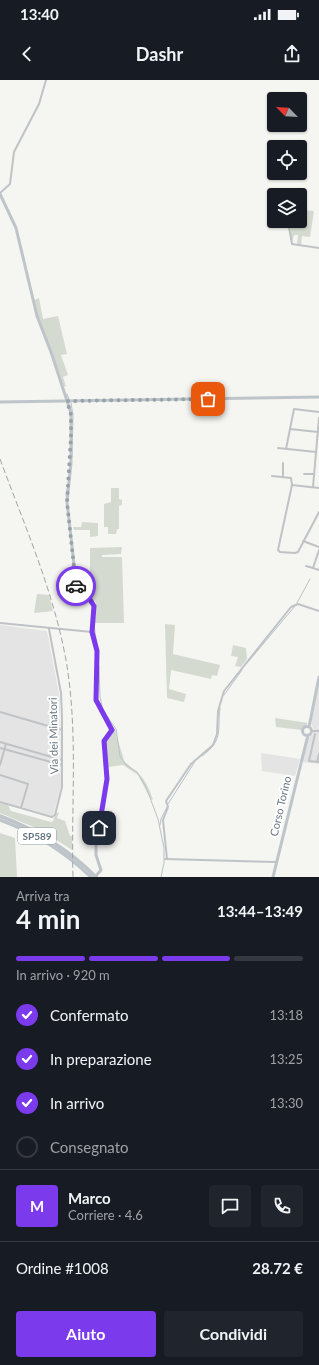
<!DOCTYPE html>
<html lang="it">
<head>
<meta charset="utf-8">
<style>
  :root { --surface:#171b24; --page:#20242c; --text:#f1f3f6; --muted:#9ea1a6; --line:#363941; --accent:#7c3aed }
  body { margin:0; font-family:Lato,sans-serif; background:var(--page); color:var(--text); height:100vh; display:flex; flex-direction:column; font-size:15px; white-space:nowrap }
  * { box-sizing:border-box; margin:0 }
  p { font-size:13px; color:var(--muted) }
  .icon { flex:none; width:22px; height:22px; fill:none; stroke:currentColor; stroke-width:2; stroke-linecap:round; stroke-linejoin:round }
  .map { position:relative; height:797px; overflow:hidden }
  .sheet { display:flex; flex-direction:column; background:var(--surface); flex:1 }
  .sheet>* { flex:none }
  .needle { width:26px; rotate:294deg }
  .fabs { position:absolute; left:267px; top:12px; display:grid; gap:8px }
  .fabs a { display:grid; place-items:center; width:40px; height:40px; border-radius:4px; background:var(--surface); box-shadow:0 1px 3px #0004; font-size:20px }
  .pin { position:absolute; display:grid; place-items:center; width:34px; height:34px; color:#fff; margin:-17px; border-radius:8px; box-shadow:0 2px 6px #0006 }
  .courier { position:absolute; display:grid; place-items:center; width:40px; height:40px; margin:-20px; border:3px solid #7c3aed; border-radius:50%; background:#fff; color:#222; box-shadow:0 1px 5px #0007 }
  .overview em { font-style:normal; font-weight:700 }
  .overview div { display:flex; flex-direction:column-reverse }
  .overview { display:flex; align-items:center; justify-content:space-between; height:68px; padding:0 16px }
  h1 { font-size:26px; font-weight:700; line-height:30px }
  .bar { display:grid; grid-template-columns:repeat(4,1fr); gap:6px 4px; align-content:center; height:48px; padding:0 16px }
  .bar i { height:5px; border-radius:3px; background:var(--line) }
  .bar .selected { background:var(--accent) }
  .bar p { grid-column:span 4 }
  .line { display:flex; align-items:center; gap:10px; padding:0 16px; border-top:1px solid var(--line) }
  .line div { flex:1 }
  .round { display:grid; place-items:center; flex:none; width:42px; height:42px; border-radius:4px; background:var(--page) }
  ol { padding:0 16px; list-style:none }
  li { display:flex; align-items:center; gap:12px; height:44px }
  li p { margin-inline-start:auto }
  li .icon { padding:4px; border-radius:50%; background:var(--accent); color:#fff; stroke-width:4 }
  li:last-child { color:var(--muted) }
  li i { width:22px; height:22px; border:2px solid var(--line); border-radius:50% }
  .action { display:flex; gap:8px; margin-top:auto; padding:8px 16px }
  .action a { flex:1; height:46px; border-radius:4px; background:var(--accent); color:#fff; font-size:16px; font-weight:700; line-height:46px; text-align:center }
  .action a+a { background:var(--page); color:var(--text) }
  .status { display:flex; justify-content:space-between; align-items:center; height:28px; padding:0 20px; background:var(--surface); direction:ltr }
  .status svg { height:11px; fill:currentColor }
  header { display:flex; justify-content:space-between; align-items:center; height:52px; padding:0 16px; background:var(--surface); font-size:18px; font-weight:700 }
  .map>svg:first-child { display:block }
</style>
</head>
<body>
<div class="status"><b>13:40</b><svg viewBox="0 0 49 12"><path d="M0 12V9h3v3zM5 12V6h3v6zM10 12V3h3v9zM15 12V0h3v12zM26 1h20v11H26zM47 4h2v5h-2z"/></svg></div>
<header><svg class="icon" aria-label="back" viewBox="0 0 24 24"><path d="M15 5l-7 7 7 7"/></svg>Dashr<svg class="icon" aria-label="share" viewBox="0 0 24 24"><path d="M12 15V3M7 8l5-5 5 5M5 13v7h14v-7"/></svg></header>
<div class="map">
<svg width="319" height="797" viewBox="0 0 319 797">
  <rect width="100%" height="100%" fill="#f5f5f2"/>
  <path fill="#e3e4e3" d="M0,545L47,551L60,619L61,706L53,736L0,721Z
    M319,604V684L302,682L308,658L312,655L314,650L311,643Z
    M261,673L300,679L295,696L262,691Z"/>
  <path fill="#d5dad1" d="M300,130L314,131L310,157L302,156L301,165L297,164L298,155H294L292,163L290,154L292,141H300Z
    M39,218L43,239L58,236L67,274L61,275L68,295L63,297L66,306L64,307L38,238L34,220Z
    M111,408H119V419L122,420V425L119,426V449H117L116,454H108V447H104V424L111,422Z
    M82,442L98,443V456L90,457V450H74L73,447H81Z
    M122,467L121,474L102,475V477H122L124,543H95L96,523L90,515V468Z
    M37,514L49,515L53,531L34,533Z
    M165,544L175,545L173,574L220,585L217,596L212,595L211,599L171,590L169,609L186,614L184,622L167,618Z
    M233,565L246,568L247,579L241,587L235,586L238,577L231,576Z
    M275,638L308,643L302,650L276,647Z
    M115,649C117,661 122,670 124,681C142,697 144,695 153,719L151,720L138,695L123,685L108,687C107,674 101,657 115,649Z
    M0,723L8,725L11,731L51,742L53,741L56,732L59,733L57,738L65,741L70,756H72V770L43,751L0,733Z
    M0,753L15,758L17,797H0Z"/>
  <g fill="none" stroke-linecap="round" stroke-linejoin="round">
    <path stroke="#b7c3c7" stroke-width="1" d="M67,314L69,319
      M71,323L73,335L72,377
      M66,416L67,409
      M75,502V512L78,516
      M297,523L310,499
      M94,545L97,565
      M248,582L295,526
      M99,586L100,617L102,626
      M98,600V572
      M224,615L242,590
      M103,630L116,649L120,676L126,685L137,692L146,707L158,739L164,768V783L161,797
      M202,676C224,660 217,651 220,628
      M168,724L194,683
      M160,745L161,739L167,727"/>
    <path stroke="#bfc3c6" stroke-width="2" d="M0,113L10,104L14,72L39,24L46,0
      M288,142L292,164L319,168
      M290,349L318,352
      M278,368L316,372
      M286,369L294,329L319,332
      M304,394H314
      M272,396L291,398L292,405L319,408
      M283,397V383
      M292,405L278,470L280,472L295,473L298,472L319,432
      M313,407L319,338
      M303,461L319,467
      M319,470L313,488L319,490
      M306,486L313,488
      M0,543L92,552
      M0,632L62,650
      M312,651H319
      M315,654L309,681L319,682
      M0,662L62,680
      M0,668L62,685
      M317,682L319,674
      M0,685L6,664
      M0,695L28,704L21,728
      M0,722L52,737L55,735L62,707V637L61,613L49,549
      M165,779L276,782
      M167,779L163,740L168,727L166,721L191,684L213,665L217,654L218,631L224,611L291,527L298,524L319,531"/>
    <path stroke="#bec5ca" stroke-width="3" d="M0,114L16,148L37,236L51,272L71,333V383L67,422L77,511L79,515L92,520L94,526L92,552L97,571L96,620L111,650L105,661L107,699L96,764V775L101,790L95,797
      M0,322L319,317
      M302.5 651a4.5 4.5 0 1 1 9 0a4.5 4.5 0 1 1-9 0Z
      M309,647L319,597
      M273,797L308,655"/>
    <path stroke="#bec5ca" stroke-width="3.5" d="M0,736C37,750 68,769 96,797
      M0,740C35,753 64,771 91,797"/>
    <path stroke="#9ea5aa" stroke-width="1" stroke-dasharray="6 3" stroke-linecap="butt" d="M0,379C25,447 55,514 67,586C78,656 71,726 73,797"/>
  </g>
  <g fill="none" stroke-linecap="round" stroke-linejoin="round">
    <path stroke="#98a2a9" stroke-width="4" stroke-dasharray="0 7.2" d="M76,506L67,422L71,355V335L67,321L208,319"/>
    <path stroke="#7c3aed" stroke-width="5" d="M76,506L77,513L89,518L94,526L92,552L97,571L96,620L112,650L104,661L107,699L99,748"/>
  </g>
  <g text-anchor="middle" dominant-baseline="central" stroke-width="4" stroke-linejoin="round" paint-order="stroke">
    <rect fill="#fff" stroke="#949fa7" stroke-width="1" x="18" y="748" width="38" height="16" rx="3"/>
    <g font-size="10" font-weight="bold" fill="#667681">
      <text x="37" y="756">SP589</text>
    </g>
    <g font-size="11" fill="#667681" stroke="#fff">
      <text transform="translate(53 656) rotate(-91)">Via dei Minatori</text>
      <text transform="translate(280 726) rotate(-77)">Corso Torino</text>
    </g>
  </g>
</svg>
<div class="fabs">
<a><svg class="needle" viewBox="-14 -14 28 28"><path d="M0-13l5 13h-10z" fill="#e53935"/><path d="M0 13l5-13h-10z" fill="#9ea1a6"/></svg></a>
<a><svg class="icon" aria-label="locate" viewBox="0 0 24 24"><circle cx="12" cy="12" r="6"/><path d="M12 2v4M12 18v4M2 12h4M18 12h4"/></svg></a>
<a><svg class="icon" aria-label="layers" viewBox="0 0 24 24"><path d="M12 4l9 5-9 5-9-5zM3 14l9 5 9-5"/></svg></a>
</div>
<div class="pin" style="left:208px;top:319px;background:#ea580c"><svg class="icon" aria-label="bag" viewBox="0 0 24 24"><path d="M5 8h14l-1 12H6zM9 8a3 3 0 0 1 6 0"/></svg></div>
<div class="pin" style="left:99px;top:748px;background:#1f2937"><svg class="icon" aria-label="home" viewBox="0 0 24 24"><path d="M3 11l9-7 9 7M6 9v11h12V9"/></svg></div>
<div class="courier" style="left:76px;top:506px"><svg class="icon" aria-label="car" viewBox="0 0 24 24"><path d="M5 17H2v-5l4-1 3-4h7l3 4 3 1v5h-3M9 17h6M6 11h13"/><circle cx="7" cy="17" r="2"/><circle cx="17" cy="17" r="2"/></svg></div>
</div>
<section class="sheet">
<div class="overview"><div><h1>4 min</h1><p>Arriva tra</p></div><em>13:44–13:49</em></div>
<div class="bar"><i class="selected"></i><i class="selected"></i><i class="selected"></i><i></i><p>In arrivo · 920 m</p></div>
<ol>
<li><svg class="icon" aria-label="check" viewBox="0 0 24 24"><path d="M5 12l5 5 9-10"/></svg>Confermato<p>13:18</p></li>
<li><svg class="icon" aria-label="check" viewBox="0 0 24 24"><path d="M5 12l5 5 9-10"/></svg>In preparazione<p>13:25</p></li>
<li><svg class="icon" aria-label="check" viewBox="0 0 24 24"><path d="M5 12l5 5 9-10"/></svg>In arrivo<p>13:30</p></li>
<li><i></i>Consegnato</li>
</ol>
<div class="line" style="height:72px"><b class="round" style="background:var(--accent);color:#fff">M</b><div><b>Marco</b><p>Corriere · 4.6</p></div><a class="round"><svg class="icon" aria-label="chat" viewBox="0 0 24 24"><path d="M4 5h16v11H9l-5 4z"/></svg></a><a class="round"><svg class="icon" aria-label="phone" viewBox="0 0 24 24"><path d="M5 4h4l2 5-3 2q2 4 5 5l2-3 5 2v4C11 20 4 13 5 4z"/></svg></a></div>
<div class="line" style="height:52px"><div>Ordine #1008</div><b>28.72 €</b></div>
<div class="action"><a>Aiuto</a><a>Condividi</a></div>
</section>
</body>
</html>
